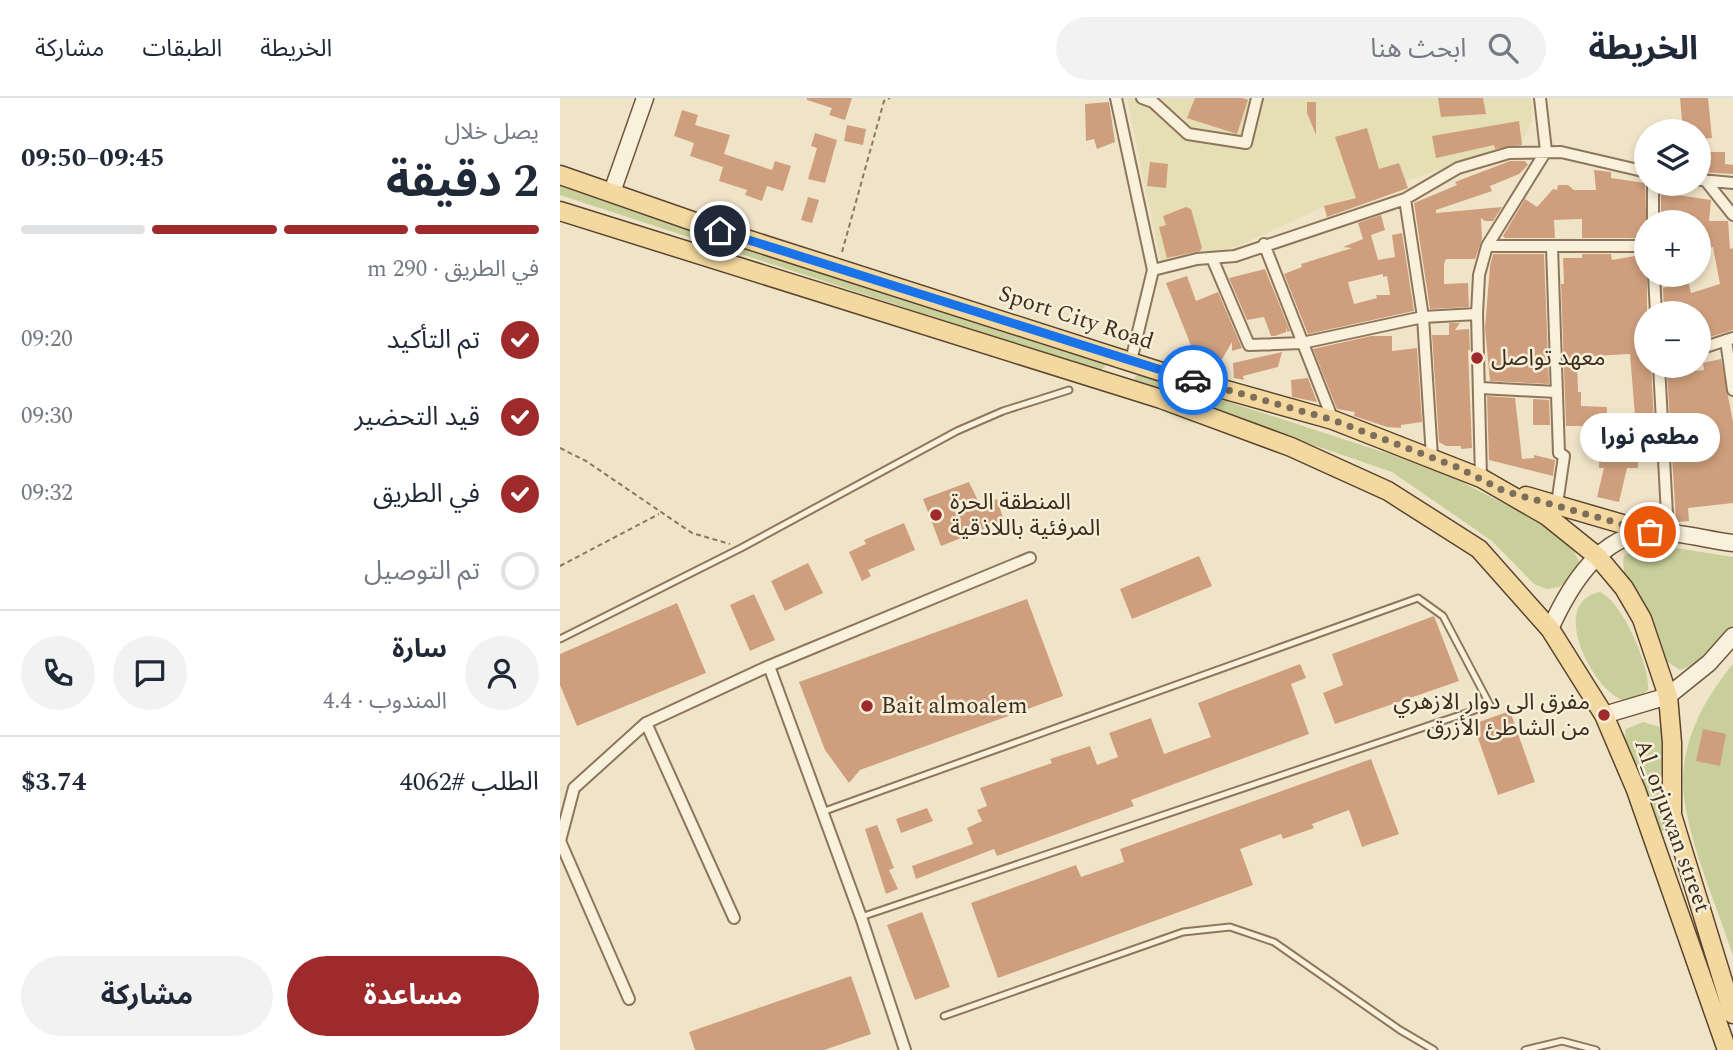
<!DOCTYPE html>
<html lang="ar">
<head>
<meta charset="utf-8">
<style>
  :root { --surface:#fff; --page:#f2f2f3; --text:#1f2937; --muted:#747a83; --line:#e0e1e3; --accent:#9e2a2b }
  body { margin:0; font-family:Spectral,"Noto Sans Arabic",serif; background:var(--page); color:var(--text); direction:rtl; height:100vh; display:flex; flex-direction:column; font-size:26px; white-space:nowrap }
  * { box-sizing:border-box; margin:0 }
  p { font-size:23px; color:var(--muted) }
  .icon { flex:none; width:38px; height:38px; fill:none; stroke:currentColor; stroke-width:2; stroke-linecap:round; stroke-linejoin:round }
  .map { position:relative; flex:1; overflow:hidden; direction:ltr }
  .panel { display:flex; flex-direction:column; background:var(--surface); width:560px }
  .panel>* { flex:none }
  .buttons { position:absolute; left:1074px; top:21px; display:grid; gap:14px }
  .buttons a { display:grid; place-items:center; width:77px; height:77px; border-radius:50%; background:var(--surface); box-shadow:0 4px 10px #0003; font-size:35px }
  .pin { position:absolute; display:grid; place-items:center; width:60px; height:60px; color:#fff; margin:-30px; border:4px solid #fff; border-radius:50%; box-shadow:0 2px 7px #0007 }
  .courier { position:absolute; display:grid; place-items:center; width:70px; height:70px; margin:-35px; border:5px solid #1a73e8; border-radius:50%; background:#fff; color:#222; box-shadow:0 2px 9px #0007 }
  .bubble { position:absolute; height:49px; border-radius:24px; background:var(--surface); box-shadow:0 4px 10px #0003; font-size:23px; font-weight:700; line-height:49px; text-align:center; direction:rtl }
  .overview em { font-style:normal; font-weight:700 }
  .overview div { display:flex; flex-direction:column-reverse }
  .overview { display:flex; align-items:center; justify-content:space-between; height:119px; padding:0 21px }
  h1 { font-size:46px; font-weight:700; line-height:52px }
  .bar { display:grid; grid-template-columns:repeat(4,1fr); gap:10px 7px; align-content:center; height:84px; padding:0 21px }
  .bar i { height:9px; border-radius:5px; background:var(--line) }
  .bar .current { background:var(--accent) }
  .bar p { grid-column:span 4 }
  .line { display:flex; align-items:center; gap:18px; padding:0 21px; border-top:2px solid var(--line) }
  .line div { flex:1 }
  .round { display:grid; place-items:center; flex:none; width:74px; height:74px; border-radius:37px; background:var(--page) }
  ol { padding:0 21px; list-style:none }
  li { display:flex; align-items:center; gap:21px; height:77px }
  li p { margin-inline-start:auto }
  li .icon { padding:7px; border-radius:50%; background:var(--accent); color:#fff; stroke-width:4 }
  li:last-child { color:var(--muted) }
  li i { width:38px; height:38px; border:4px solid var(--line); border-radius:50% }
  .button { display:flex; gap:14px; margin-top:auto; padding:14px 21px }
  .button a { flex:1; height:80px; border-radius:42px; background:var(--accent); color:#fff; font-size:28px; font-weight:700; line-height:80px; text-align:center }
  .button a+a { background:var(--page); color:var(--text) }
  header { display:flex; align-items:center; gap:42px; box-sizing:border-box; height:98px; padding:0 35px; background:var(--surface); border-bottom:2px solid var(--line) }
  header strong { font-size:33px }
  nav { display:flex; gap:38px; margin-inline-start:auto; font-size:24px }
  .search { width:490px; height:63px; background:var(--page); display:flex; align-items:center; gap:18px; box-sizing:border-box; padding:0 24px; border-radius:38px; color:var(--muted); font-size:26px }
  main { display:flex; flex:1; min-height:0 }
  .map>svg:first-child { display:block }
</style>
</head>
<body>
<header>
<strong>الخريطة</strong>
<div class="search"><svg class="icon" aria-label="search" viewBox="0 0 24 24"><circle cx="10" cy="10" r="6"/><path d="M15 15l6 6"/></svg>ابحث هنا</div>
<nav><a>الخريطة</a><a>الطبقات</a><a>مشاركة</a></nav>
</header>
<main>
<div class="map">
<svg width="1173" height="952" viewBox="0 0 1173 952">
  <rect width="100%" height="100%" fill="#f0e4c8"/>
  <path fill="#e6deb5" d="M567,0H971L972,23L964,40L952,47L814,94L765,108L676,149L601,165Z"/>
  <path fill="#c9cf9b" d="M0,85L542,261L545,269L539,273L0,97Z
    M580,275L835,358L896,381L987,428L1014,453L1019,463L1018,471L1015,477L999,489L987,491L974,486L932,443L832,374L580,288L574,280Z
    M1084,445L1173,459V527L1138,565L1120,572C1114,568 1107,564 1102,559C1089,541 1058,478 1064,458Z
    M1040,494C1062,503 1091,570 1088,592C1081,597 1072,604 1063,602C1035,595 986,505 1040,494Z
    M1173,566V858C1158,811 1129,745 1124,698C1118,649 1143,602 1173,566Z
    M1083,624L1100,629L1105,646L1101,675L1104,732L1097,735L1064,640L1066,631Z"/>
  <path fill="#cf9f7d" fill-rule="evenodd" d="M247,0H292L285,22L269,17L272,10L247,2Z
    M635,0H682L688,2L677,36L627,20Z
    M878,0H923L926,16L881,19Z
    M1120,0H1148L1152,40L1139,41V33H1123Z
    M549,4L555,44L537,51L534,41L526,43L525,6Z
    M747,4H756V37L747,15Z
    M122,12L138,17L135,27L170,37L164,56L212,72L215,63L231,68L223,93L207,88L202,103L185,97L187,92L159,83L163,69L130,58L134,45L114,38Z
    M959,23L962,47L935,51L934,47L876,60L872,38Z
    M287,27L306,31L303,47L284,43Z
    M807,30L819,71L839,65L848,90L767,119L764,108L796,100L775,39Z
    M255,35L277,42L265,85L248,81L257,50L251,48Z
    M1150,54H1165V66L1173,67V76L1139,74V60H1150Z
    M950,63H965L968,67L959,76L930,88L932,93L876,112V115L942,109L933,123H925L921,120L922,141L915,161H886L884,166V186L908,185L909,209L870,211L854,105L897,87L895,84Z
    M590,64L608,66L606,90L587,88Z
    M1034,72L1051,74V80L1085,85L1087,140H1022V121L994,122L995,140H945L943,138L965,101L977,109L993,91L997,92L998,87H1008L1014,92H1036Z
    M1117,91V97L1151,102L1149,123H1168L1170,151L1173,150V232L1140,242L1139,215H1104L1103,190L1128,183L1131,195L1160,186L1153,149L1139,152V124H1101V92Z
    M248,99L259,102L252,125L241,122Z
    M626,109L631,111L642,150L640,153L607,160L599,129L606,127L603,118Z
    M821,117L825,132L811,137L818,162L835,159L832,137L842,135L854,213L748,236L724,176L742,169L741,166L792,150L783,149L803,141L798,125ZM823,176V179L827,178L830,197H816L817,200L794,206L788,184Z
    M933,156H984L989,286L930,283L925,230L930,168Z
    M1022,156H1051L1052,162L1087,156V268H1091L1095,342L1078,344V370H1067L1059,404L1037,399L1044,370H1039L1040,344L1077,343L1070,256L1017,259L1018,294H1021V308L1047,309L1046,334H1030V328H1006L1001,186H1004L1003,160H1022Z
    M705,171L730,233L727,234V229L726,234L715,238H711L704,219L687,222L669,180Z
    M627,178L636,203L658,194L682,250L672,253V244L654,275L630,266L627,259L634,255L606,185Z
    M889,225H900L895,232L909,231L910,252H908L912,350L901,351V348H886L879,344L872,237H889Z
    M811,238H832V253L857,250L862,324L841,327V330L827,329L794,318L795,314L777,311L753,251Z
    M722,254L718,269L683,278L684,282L674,280L673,265Z
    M1161,261L1173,324V405L1128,410L1129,423L1116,424L1107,276L1144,272L1143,265Z
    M748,280L757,304L732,299L731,282Z
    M927,298L955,300L962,361L974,360V357L995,362L993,378L929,362Z
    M973,301L989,302L990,327H973Z
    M409,384L420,407L437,401L444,423L381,448L363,401Z
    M344,425L355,452L308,472L311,478L302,483L289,454L306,446L304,442Z
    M639,458L652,488L572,521L560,491Z
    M248,465L263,495L225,513L211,483Z
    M194,496L215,542L190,553L170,507Z
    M467,501L503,598L300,672L289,685L265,652L239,584Z
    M117,505L146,575L17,628L0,587V556Z
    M874,518L899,583L775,626L763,595L783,587L772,556Z
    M740,566L746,580L731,586L749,636L571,702L574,708L437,758L434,751L356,781L352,768L413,746L407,730L422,723L417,712L427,708L420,690L492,665L490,661L530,648L537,667L558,659L549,635L591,620L604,656L651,639L638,605Z
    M950,613L975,684L938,697L913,626Z
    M1143,631L1166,636L1160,668L1136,663Z
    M811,661L839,736L802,749L789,712L752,726L754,730L723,741L721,736L680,751L693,787L438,880L411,805L516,767L521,779L564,764L560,751Z
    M367,710L373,723L341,735L336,721Z
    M317,727L334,770L329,772L338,791L326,796L305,731Z
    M362,814L390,889L355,902L327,827Z
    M291,878L311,936L264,952H135L129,934Z"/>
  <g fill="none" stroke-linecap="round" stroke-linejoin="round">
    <g stroke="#8d765c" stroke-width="9">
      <path id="lane" d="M0,541L181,450L397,333L443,313L509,292
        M262,714L858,500L883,518L930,607L301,819
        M384,918L623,834L670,829L714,844L840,932L874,952
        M965,952L1002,943L1036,952"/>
    </g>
    <g stroke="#8d765c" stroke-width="14">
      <path id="street" d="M556,0L593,172L571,263
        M582,0L593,4L628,36L686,45L697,0
        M1141,82L1173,85
        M1145,82L1173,117
        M1093,86V124
        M845,101L863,219L872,359
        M704,146L773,322
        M927,148H1087
        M992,149L999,355L1004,358L997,406
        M652,160L689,247L742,245L863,219L917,216
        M593,172L637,161L675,158L845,101L898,70L949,55L1001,54L1087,74
        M1094,177L1096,215
        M1166,242L1173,292
        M1139,251L1173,240
        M1099,268L1108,435
        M921,290L996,294
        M921,380L917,216L919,177L927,148L986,53L980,0
        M209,568L301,819L345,952
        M86,625L174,820
        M69,901L0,743L14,690L86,625L209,568L470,460"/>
    </g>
    <g stroke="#6f573f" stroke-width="19">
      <path id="secondary" d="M52,94L85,0
        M990,531C1009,489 1040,436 1092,434C1118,433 1147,442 1173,445
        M1044,617L1108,598L1149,565L1173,538"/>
    </g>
    <g stroke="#5b4430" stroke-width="21">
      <path id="primary" d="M0,77L161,133L602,274L773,322L921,380L987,418L1038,459L1064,490L1082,521L1108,598L1112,645V717L1173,916
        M0,113L601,301L731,349L828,393L919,451L990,531L1044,617L1076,692L1167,952
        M966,398L1090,434"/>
    </g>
    <path stroke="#8d765c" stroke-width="2" stroke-dasharray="5 3.5" stroke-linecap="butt" d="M282,154L324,3L330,0
      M0,350L26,363L132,435L170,446
      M0,468L99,416"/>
    <use href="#lane" stroke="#faf1dc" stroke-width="5"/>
    <use href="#street" stroke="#faf1dc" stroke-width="10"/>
    <use href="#secondary" stroke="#faf1dc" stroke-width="16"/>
    <use href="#primary" stroke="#f3d9a0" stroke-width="18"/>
  </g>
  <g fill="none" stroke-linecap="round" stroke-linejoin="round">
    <path stroke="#7c6e5b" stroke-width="7" stroke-dasharray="0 12.6" d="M633,282L773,322L897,369L944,393L1090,434"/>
    <path stroke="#1a73e8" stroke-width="9" d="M160,133L633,282"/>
  </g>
  <g fill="#9e2a2b" stroke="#f7eed8" stroke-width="2.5">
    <circle cx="917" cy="260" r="7"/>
    <circle cx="376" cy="417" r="7"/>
    <circle cx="307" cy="608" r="7"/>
    <circle cx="1044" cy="617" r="7"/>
  </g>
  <g text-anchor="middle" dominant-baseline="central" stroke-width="5" stroke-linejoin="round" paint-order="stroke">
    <g font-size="23" fill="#3d2e20" stroke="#f7eed8">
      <text transform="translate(516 220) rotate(18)">Sport City Road</text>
      <text transform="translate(1112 728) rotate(70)">Al_orjuwan street</text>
    </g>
    <g font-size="23" fill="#3d2e20" stroke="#f7eed8" text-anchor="start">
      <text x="931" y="260">معهد تواصل</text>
      <text x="390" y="404">المنطقة الحرة<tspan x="390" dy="26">المرفئية باللاذقية</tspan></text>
      <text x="1030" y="604" text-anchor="end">مفرق الى دوار الازهري<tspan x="1030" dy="26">من الشاطئ الأزرق</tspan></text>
      <text x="321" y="608">Bait almoalem</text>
    </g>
  </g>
</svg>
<div class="buttons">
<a><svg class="icon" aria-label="layers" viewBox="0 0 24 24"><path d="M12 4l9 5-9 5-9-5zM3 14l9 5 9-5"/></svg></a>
<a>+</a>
<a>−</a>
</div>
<div class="pin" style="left:1090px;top:434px;background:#ea580c"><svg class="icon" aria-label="bag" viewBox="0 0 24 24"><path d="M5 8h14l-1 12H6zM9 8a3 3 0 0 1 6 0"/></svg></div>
<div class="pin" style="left:160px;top:133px;background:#1f2937"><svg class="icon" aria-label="home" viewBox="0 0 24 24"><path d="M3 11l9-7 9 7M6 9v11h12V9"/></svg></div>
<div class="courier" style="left:633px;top:282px"><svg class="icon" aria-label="car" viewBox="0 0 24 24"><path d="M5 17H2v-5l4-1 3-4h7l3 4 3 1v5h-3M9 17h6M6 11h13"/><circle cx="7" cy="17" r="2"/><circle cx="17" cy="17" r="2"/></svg></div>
<div class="bubble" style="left:1020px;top:315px;width:140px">مطعم نورا</div>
</div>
<section class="panel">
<div class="overview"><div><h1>2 دقيقة</h1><p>يصل خلال</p></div><em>09:45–09:50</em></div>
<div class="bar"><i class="current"></i><i class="current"></i><i class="current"></i><i></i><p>في الطريق · 290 m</p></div>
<ol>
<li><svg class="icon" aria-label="check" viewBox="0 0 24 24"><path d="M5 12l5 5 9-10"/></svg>تم التأكيد<p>09:20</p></li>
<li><svg class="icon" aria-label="check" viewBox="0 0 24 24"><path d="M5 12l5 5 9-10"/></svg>قيد التحضير<p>09:30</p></li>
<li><svg class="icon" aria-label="check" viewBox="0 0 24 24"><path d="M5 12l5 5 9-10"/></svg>في الطريق<p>09:32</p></li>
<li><i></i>تم التوصيل</li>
</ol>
<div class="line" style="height:126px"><a class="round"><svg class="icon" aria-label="person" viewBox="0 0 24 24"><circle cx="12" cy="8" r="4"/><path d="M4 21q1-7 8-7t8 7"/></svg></a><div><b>سارة</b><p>المندوب · 4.4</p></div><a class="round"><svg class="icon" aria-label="chat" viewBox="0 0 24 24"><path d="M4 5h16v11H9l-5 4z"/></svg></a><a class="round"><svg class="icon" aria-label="phone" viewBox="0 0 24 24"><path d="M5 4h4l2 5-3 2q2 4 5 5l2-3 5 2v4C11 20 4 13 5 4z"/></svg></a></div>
<div class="line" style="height:91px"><div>الطلب #4062</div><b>$3.74</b></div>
<div class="button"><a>مساعدة</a><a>مشاركة</a></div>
</section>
</main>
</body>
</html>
